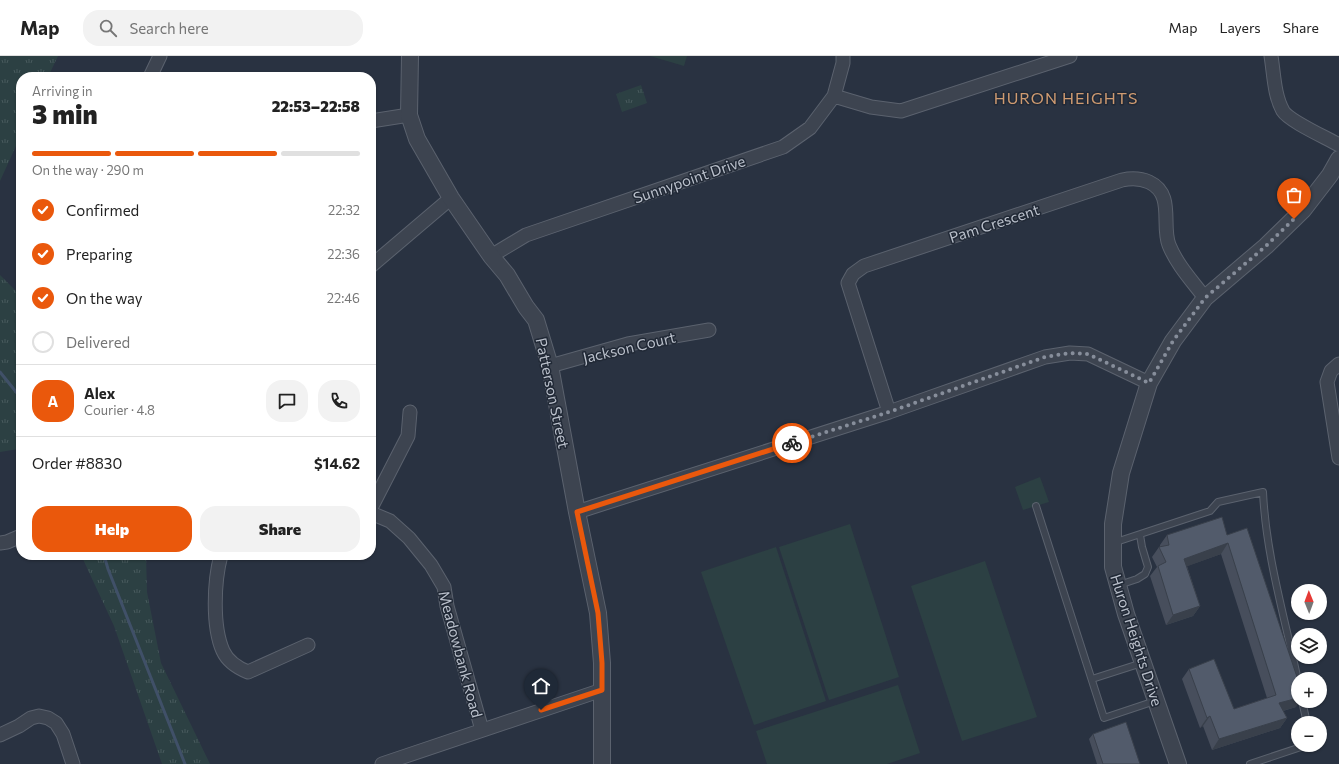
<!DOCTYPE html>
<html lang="en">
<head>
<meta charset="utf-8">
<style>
  :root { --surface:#fff; --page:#f2f2f2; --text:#222; --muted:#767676; --line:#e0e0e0; --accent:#ea580c }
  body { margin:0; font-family:Commissioner,sans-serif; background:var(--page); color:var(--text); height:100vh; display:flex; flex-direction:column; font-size:15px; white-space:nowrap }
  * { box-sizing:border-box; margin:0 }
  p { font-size:13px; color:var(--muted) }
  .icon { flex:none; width:22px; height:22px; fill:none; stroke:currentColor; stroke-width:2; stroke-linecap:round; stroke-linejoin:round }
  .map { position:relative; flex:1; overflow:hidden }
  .sheet { position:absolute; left:16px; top:16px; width:360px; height:488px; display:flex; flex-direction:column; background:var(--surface); border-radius:16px; box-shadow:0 1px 3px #0004 }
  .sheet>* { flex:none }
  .needle { width:26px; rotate:359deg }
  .fabs { position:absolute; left:1291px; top:528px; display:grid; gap:8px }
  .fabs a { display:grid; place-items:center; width:36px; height:36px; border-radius:50%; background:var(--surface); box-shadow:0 1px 3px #0004; font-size:20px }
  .pin { position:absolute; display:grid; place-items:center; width:34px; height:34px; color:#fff; margin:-41px -17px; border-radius:50% 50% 50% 0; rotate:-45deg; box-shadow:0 0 4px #0007 }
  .pin .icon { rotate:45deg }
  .courier { position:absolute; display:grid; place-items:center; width:40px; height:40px; margin:-20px; border:3px solid #ea580c; border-radius:50%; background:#fff; color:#222; box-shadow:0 1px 5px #0007 }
  .overview em { font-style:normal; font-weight:800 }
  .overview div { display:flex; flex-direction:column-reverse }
  .overview { display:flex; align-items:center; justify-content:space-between; height:68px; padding:0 16px }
  h1 { font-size:26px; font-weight:800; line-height:30px }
  .bar { display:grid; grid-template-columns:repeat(4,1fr); gap:6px 4px; align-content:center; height:48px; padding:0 16px }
  .bar i { height:5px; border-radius:3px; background:var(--line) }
  .bar .current { background:var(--accent) }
  .bar p { grid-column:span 4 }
  .line { display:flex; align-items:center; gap:10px; padding:0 16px; border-top:1px solid var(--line) }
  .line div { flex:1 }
  .round { display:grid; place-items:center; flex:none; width:42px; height:42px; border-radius:16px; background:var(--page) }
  ol { padding:0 16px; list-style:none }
  li { display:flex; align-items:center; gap:12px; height:44px }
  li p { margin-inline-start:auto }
  li .icon { padding:4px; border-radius:50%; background:var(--accent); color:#fff; stroke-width:4 }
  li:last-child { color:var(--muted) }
  li i { width:22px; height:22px; border:2px solid var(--line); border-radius:50% }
  .cta { display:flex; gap:8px; margin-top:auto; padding:8px 16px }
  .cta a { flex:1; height:46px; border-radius:16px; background:var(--accent); color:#fff; font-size:16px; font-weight:800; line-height:46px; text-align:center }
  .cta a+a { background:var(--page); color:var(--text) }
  header { display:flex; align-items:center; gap:24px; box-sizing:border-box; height:56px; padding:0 20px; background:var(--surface); border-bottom:1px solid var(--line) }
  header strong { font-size:19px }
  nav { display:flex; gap:22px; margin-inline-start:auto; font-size:14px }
  .search { width:280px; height:36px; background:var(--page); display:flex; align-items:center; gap:10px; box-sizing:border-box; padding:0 14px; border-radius:16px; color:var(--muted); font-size:15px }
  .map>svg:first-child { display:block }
</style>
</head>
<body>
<header>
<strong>Map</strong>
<div class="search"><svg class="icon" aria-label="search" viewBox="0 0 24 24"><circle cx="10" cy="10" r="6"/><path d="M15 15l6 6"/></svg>Search here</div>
<nav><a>Map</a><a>Layers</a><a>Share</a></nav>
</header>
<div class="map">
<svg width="1339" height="708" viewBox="0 0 1339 708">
  <defs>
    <pattern id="park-tufts" width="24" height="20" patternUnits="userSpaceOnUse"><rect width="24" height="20" fill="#2c4043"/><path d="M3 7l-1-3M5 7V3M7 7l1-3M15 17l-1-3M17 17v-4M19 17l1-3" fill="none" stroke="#485a5d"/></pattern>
  </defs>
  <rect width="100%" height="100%" fill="#293241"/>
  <path fill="#2c4043" d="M650,0H687L684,10Z
    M1040,421L1049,446L1023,454L1015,431Z
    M850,468L899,621L829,644L779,491Z
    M776,491L826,645L754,669L701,516Z
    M985,505L1037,661L962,685L911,530Z
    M898,629L920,697L887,708H767L756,675Z"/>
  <path fill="url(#park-tufts)" d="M0,0H58L48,21H21V79L0,125Z
    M641,29L647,47L622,56L616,38Z
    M0,219L21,240V398L18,393L0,396Z
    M81,499H146L147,536L161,607L210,708H162L114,570Z"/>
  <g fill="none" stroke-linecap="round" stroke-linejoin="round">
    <path stroke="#405068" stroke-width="3" d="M0,316L21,342
      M104,499L108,513L185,708"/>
    <g stroke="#5b626e" stroke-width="8">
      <path id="service" d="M1036,450L1104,662L1155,645
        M1113,487L1210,455L1218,446L1263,436C1266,500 1285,562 1298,625
        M1119,529L1137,523L1145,518L1148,511L1142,491L1140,479
        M1092,623L1142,607
        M1302,645L1307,667
        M1250,708L1307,689"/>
    </g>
    <g stroke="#5b626e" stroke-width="15">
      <path id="minor" d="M1271,0C1274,18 1274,39 1283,55C1289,65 1327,82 1339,89
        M150,21L160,0
        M834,40L871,51L901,55L1070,0
        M371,65L409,59
        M491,200L526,179L783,91L810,72L834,40L843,7V0
        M371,210L451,142
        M1339,308L1331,315L1327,326L1339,402
        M550,310L628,288L709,274
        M889,356L848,227L853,218L864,210L1122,124C1132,122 1140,122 1149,126C1175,138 1161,169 1169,189C1177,209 1193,226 1205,242
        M371,452L408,380L410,356
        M577,456L889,356L1045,301L1070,297L1088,298L1149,327
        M371,457L390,465L409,482L431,509L444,531L447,550L482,674
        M0,487L7,486L21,480
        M221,499C214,525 212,570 223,595C228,606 238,612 248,616L308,589
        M0,679L19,670L31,662L39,660L48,662L56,667L63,678L73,708
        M382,708L602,634"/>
    </g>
    <g stroke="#5b626e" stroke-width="18">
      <path id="tertiary" d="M410,0L409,59L417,83L451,142L491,200L507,219L526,251L536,264L550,310L577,456L598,557L602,607V708
        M1178,708L1126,558L1113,511V468L1121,417L1149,327L1173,285L1205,242L1266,190L1303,154L1330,119L1339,103"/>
    </g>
    <use href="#service" stroke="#3d4450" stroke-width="6"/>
    <use href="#minor" stroke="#3d4450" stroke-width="13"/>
    <use href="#tertiary" stroke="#3d4450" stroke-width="16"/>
  </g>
  <path fill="#474e5c" d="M1167,479H1227L1296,651L1283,655L1287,662L1280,672L1212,694L1203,670L1200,672L1182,623L1189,613L1234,653L1267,642L1221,498L1187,510L1200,550L1193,560L1166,569L1150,520L1157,511L1152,501L1159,491H1160V489Z
    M1093,678L1140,708H1097L1089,683Z"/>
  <path fill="#39404b" d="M1228,487L1221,498L1177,514L1184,503Z
    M1200,550L1193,560L1166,569L1173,559Z
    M1298,642V645H1301L1296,651L1272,658L1279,647Z
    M1210,660L1203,670L1200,672L1207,662Z
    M1287,662L1280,672L1212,694L1219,683Z"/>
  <path fill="#525b6b" stroke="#39404b" d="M1222,461L1227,479L1247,472L1298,624V642L1279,647L1287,662L1219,683L1210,660L1207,662L1189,613L1214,603L1234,653L1276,639L1228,487L1184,503L1200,550L1173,559L1158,510L1166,506L1159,491L1169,489L1167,479Z
    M1126,666L1140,708H1103L1093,678Z"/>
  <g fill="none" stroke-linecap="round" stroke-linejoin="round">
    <path stroke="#878e9b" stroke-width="4" stroke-dasharray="0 7.2" d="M792,387L889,356L1045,301L1070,297L1088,298L1149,327L1173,285L1205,242L1266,190L1294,163"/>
    <path stroke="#ea580c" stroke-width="5" d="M541,654L602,634V607L598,557L577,456L792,387"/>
  </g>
  <g text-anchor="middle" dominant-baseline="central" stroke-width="3" stroke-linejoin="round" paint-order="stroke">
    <g font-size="15" fill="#bac0cb" stroke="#212936">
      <text transform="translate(689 123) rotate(-19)">Sunnypoint Drive</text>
      <text transform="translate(994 167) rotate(-18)">Pam Crescent</text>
      <text transform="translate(629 291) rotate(-13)">Jackson Court</text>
      <text transform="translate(553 337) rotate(78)">Patterson Street</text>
      <text transform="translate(1137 584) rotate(72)">Huron Heights Drive</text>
      <text transform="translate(461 598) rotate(75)">Meadowbank Road</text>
    </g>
    <g font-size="16" letter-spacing="1" fill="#cf9b71" stroke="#212936">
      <text x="1066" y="41">HURON HEIGHTS</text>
    </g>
  </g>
</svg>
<div class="fabs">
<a><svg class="needle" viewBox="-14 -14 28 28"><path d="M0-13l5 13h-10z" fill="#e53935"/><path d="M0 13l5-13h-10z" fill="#767676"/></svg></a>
<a><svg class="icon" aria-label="layers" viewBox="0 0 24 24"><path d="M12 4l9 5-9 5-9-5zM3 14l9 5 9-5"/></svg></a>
<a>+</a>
<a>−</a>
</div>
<div class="pin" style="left:1294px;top:163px;background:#ea580c"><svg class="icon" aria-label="bag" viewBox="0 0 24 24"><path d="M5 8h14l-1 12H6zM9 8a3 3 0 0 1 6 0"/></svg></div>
<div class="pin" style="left:541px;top:654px;background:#1f2937"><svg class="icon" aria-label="home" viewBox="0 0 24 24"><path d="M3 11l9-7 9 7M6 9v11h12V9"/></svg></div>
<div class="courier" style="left:792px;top:387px"><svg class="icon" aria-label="bike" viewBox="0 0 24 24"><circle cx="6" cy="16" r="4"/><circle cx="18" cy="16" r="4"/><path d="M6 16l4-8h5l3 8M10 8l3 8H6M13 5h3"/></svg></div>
<section class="sheet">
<div class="overview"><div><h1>3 min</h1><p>Arriving in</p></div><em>22:53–22:58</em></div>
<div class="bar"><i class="current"></i><i class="current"></i><i class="current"></i><i></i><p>On the way · 290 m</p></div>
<ol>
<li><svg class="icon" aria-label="check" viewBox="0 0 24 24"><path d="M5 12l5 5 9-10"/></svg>Confirmed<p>22:32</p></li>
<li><svg class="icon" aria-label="check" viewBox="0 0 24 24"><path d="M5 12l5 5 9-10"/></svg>Preparing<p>22:36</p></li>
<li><svg class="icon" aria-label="check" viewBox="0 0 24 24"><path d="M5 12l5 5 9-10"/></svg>On the way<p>22:46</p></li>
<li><i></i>Delivered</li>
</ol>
<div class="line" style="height:72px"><b class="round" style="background:var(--accent);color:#fff">A</b><div><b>Alex</b><p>Courier · 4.8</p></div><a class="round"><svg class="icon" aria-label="chat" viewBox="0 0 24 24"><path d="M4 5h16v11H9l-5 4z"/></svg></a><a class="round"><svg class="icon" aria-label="phone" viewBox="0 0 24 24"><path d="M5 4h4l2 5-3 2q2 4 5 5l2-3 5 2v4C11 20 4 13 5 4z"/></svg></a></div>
<div class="line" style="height:52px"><div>Order #8830</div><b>$14.62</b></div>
<div class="cta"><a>Help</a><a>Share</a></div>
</section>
</div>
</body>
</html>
